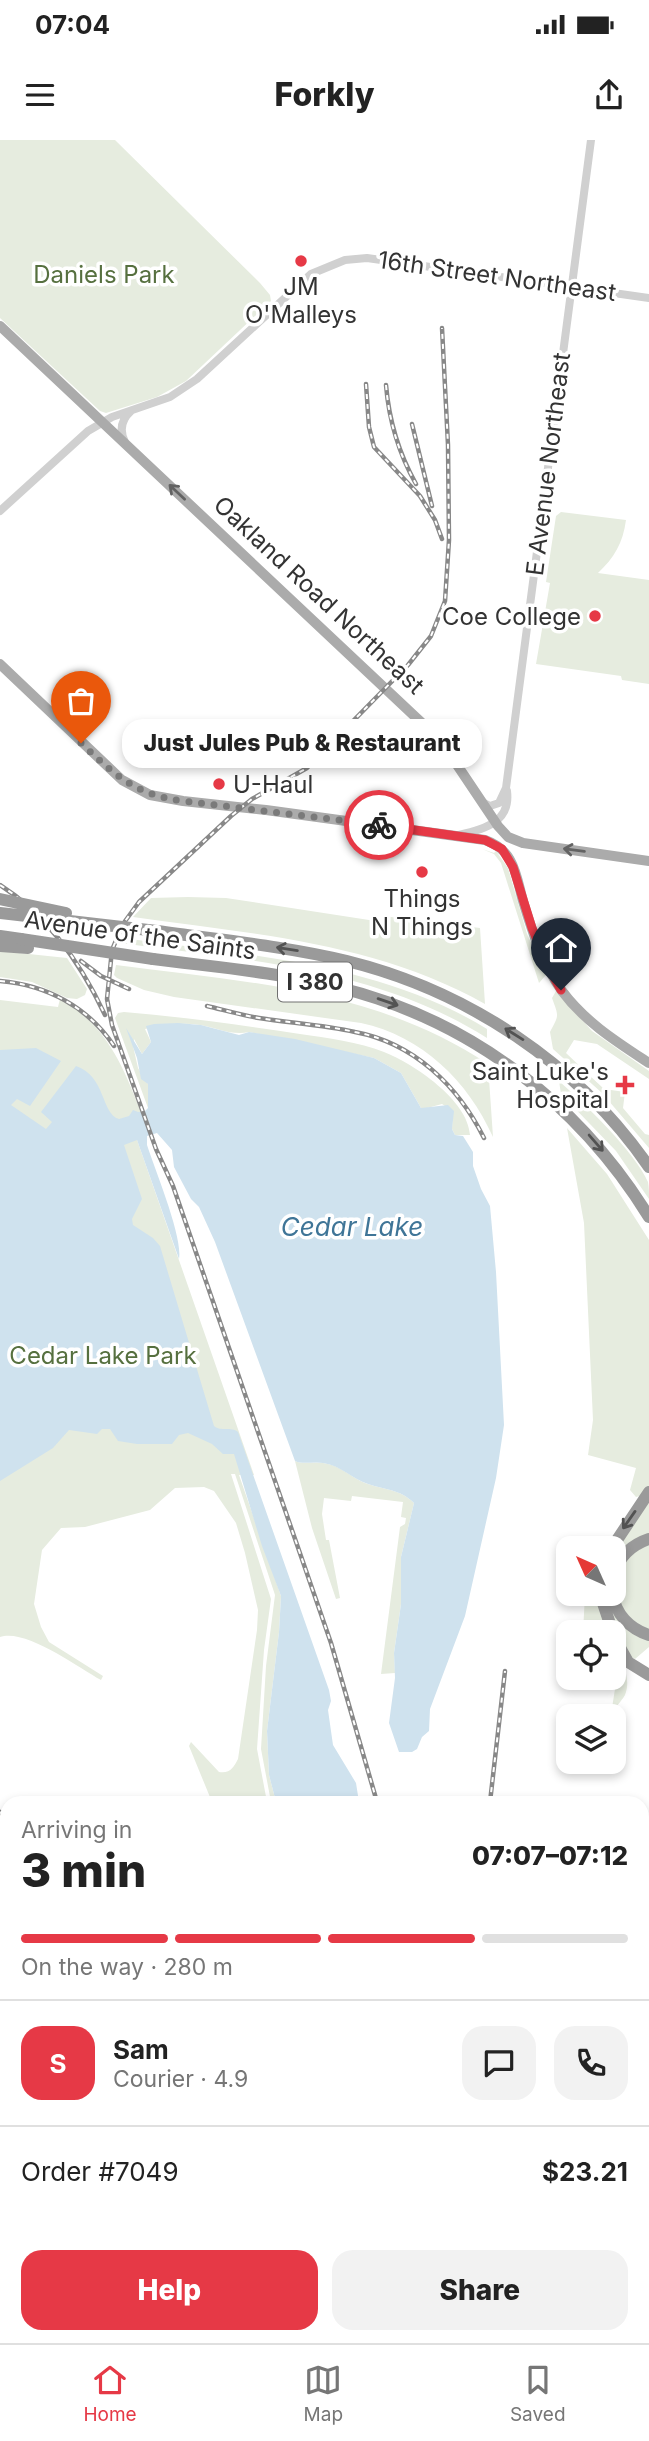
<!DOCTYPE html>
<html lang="en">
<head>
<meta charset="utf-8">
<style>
  :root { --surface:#fff; --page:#f2f2f2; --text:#222; --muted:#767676; --line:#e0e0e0; --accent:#e63946 }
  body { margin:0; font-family:Inter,sans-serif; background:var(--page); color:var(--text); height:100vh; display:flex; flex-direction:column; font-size:26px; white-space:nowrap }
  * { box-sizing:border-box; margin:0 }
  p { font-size:23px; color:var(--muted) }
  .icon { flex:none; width:38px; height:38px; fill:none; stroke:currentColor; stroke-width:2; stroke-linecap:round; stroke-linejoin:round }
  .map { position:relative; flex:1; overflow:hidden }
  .side { position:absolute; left:0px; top:1656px; width:649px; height:548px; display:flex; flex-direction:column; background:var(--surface); border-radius:21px 21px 0 0; box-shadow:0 4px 10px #0003 }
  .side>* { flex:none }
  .needle { width:46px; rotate:315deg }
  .tools { position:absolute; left:556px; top:1396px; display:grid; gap:14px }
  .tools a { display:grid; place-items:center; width:70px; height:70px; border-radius:14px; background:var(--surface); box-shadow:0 4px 10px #0003; font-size:35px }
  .pin { position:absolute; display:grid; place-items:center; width:60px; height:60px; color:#fff; margin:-72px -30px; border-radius:50% 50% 50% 0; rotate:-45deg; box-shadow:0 0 7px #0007 }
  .pin .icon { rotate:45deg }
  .courier { position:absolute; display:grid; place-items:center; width:70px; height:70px; margin:-35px; border:5px solid #e63946; border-radius:50%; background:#fff; color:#222; box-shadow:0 2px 9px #0007 }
  .bubble { position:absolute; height:49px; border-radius:21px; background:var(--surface); box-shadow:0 4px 10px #0003; font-size:23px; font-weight:800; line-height:49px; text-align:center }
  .summary em { font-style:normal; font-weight:800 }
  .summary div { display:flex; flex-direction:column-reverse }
  .summary { display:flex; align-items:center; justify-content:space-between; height:119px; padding:0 21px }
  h1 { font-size:46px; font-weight:800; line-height:52px }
  .bar { display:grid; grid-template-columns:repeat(4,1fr); gap:10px 7px; align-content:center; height:84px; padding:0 21px }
  .bar i { height:9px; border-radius:5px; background:var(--line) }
  .bar .current { background:var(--accent) }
  .bar p { grid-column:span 4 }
  .line { display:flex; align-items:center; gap:18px; padding:0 21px; border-top:2px solid var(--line) }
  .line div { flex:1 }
  .round { display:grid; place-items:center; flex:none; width:74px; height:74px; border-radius:21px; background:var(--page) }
  .cta { display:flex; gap:14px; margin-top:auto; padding:14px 21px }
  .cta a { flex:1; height:80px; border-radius:21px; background:var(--accent); color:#fff; font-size:28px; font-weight:800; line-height:80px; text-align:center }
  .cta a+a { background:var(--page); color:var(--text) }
  .status { display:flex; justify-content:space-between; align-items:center; height:49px; padding:0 35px; background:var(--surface); direction:ltr }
  .status svg { height:19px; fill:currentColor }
  header { display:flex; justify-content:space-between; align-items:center; height:91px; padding:0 21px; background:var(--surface); font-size:32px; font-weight:800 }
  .tab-bar { display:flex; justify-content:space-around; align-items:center; height:98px; border-top:2px solid var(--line); background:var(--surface); font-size:19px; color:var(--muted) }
  .tab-bar a { display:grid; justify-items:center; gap:4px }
  .tab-bar .current { color:var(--accent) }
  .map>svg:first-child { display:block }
</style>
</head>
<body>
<div class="status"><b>07:04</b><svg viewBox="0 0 49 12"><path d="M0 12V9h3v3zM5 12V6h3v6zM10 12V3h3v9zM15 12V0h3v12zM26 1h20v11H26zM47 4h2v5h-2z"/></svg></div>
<header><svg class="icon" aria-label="menu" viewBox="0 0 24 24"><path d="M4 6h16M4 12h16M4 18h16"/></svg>Forkly<svg class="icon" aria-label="share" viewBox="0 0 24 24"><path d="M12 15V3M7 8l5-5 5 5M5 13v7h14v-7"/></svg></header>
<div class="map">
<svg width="649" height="2203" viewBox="0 0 649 2203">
  <rect width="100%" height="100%" fill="#fff"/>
  <path fill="#e6ecdf" d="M0,0H115L260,143L270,155L271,161L186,241L157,257L106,273L100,271L0,178Z
    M561,372L626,380C623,403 614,418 598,433L649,440V544L622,540L621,536L536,524L550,443L546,442L556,376Z
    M482,709L494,713L496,711L508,728L527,794L546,835L539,843L501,723L494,714Z
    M188,757L226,758L382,782L383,776L480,788L485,864C377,803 254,794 133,777L151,758Z
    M122,798C246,815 378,822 487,889V898C376,828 246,820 120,803Z
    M0,811L67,818L87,849L85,855L77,859L67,858L32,842L0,837Z
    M116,825C247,842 375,849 488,924L493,997C468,941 422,896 361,883L174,857L144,850L117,838L114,835Z
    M556,851L592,891L649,931V939L597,904L574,900L566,913L604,949L625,952L623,968L645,994L649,995V1008L602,953L553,909L550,892C559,875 559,877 552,858Z
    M60,859C106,884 123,926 141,972L131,974L129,977L254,1335H239L281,1456L279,1492L267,1591L269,1635L276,1662H271L261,1609L266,1526L275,1455L235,1334H231L271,1459L264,1510L257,1609L267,1662H212L189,1606L191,1602L219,1632C230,1634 234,1627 238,1619L257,1490L258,1470L245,1413L236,1383L214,1351L204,1347L175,1348L150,1370L85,1387L61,1388L42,1410L34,1464L41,1487L49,1502L103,1536L101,1540C78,1527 25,1488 0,1497V860L58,867Z
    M124,872C183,877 242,885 300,894C327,898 359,902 384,912C414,924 468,960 470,995H455L452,989L453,971L442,964L427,968H421L401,933L374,918L249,892C233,896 217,888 200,885C181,882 164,885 145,889L151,902L142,914L134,899L133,906L138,928L148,944V968L115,878L118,873Z
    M559,941C584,963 635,1012 648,1042C649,1047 649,1053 649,1059L616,1011L561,954Z
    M567,988L607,1034L649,1100V1347L640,1356L636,1357L630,1350L636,1328L588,1315L593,1280L584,1083Z
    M295,1321C304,1325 313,1321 323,1323C343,1326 352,1339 368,1344C385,1350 400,1349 414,1363L401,1417V1464L394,1513L395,1533L381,1534L400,1387L405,1384L406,1378L401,1377L403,1362L352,1356L351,1361L324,1358L322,1374L326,1400H329L340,1458L336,1459L312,1388Z
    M649,1361V1396L614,1425L615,1409Z
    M649,1402V1492L622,1472C612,1436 616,1421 649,1402Z
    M585,1454H597L608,1493H583Z
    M603,1454H610L649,1498V1507L635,1519L631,1517L611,1478Z
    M614,1505C621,1520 632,1537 625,1555C623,1559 618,1564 615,1569L612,1568L615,1549L611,1538H614Z
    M0,2124L7,2129V2196H87L95,2203H0Z"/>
  <path fill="#cfe2ee" d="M178,883L201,885L239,895L249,892L295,899L374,918L401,933L421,968L448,965L454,971L452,989L455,995L463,996L473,1012V1026L481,1049L490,1066L496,1132L504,1285L496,1338L465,1476L430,1569L429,1591L422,1597L417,1609L412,1612H399L389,1583L395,1538L394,1513L401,1464V1417L414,1363C400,1349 385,1350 368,1344C352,1339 342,1326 323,1323C313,1321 304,1325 295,1321L215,1102L199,1067L191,1059L174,1027L172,1010L157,993L147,996V1005C155,1030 183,1097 179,1119L137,1000L124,1005L142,1059L132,1079L133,1085L153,1098L160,1106L214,1286C221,1292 231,1286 238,1292L329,1550L331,1561L328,1570L333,1605L356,1643L359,1662H276L269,1635L267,1591L279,1492L281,1456L262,1406L234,1314H223L212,1304L188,1293L179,1295L172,1304H137L118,1301L110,1289H102L97,1294L69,1290L53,1308L0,1341V910L36,908L61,921L30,966L17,959L11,965L46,989L52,982L41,972L76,926C106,936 101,974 119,979L129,976L133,970L138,972L145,971L148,968V944L141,939L137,918L126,888L142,914L151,902L146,886L154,884Z
    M0,1730L7,1734V2100L0,2095Z
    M121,2196H478L488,2203H129Z"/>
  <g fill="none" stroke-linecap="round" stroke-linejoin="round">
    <path stroke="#d0d0d0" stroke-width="8" d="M125,302C119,290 121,280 131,271
      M0,371L88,291L112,277L170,257L197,239L311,134L345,120L367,118L649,158
      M482,662L490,666L499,663L506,648L591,0
      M459,695C485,689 511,682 507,651
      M0,2119L7,2124
      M93,2196L102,2203"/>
    <path stroke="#ababab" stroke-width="10" d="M0,186L441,601L498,686L508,697L523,703L649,721
      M0,524L122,640L150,655L183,661L266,670L485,700C496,704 504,709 510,720C517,732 519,747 523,761C532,791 543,825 562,851C585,882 617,902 649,923"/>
    <path stroke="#9a9a9a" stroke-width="12" d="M157,791C220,800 284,806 347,821C468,851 578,924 649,1027
      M0,796L21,799
      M0,806L28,808
      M153,819C214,827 277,832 337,847C469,879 578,962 649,1077
      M611,1409L649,1352
      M614,1433C620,1416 631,1405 649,1399
      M600,1454L613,1493
      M613,1454C615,1474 630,1489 649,1495
      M614,1497L628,1522L649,1535"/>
    <g stroke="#888" stroke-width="4.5">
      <path id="rail" d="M366,244L369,287L374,307L420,356L435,380L442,399
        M386,245C389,281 398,312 416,344
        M412,284L432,366
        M0,745C49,776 81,824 105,875
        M81,821L101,836L129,849
        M0,841C47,845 88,867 114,906
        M207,866C224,870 241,875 259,878C291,883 324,885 355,892C414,903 458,946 484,998
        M377,1662L331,1503L173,1046L156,1009L112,885L107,859L112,810L123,784L139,762L231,676L252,659L307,628L408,525L431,496L445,461L449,400L448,305L442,188
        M490,1662L505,1531
        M0,1672L7,1678
        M642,1887L649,1888
        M642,1903H649
        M228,2203L233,2196"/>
    </g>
    <use href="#rail" stroke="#fff" stroke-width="2" stroke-dasharray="5" stroke-linecap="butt"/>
    <path stroke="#9a9a9a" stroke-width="12" d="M0,759L66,773
      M0,773L157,791
      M21,799L153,819"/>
  </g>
  <defs><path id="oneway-shaft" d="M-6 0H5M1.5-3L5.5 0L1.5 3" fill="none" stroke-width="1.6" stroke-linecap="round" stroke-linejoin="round" transform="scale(1.75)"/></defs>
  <g stroke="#636363">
    <use href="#oneway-shaft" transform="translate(177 352) rotate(-137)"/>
    <use href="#oneway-shaft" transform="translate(574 710) rotate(-173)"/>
  </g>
  <g stroke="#525252">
    <use href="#oneway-shaft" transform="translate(287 809) rotate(-171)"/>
    <use href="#oneway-shaft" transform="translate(388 862) rotate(19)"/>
    <use href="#oneway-shaft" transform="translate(514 894) rotate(-148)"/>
    <use href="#oneway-shaft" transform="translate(596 1003) rotate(49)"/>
    <use href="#oneway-shaft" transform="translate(629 1380) rotate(125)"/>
  </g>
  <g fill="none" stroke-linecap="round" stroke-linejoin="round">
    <path stroke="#7a7a7a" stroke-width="7" stroke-dasharray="0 12.6" d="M81,603C115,635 135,655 183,661L379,685"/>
    <path stroke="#e63946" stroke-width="9" d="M379,685L485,700L502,709L513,727L532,788L551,832L561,850"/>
  </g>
  <g fill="#e63946" stroke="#fff" stroke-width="2.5">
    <circle cx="301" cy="121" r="7"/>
    <circle cx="595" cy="476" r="7"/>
    <circle cx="219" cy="644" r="7"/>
    <circle cx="422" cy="732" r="7"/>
    <path d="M621.5 934.5h7v7h7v7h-7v7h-7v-7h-7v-7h7z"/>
  </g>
  <g text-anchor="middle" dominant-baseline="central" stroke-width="7" stroke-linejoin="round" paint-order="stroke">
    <rect fill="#fff" stroke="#707070" stroke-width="2" x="278" y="822.5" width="74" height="39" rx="5"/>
    <g font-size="23" font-weight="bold" fill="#333">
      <text x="315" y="842">I 380</text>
    </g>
    <g font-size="24" fill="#56703f" stroke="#fff">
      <text x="104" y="134">Daniels Park</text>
      <text x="103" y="1215">Cedar Lake Park</text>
    </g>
    <g font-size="24" fill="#333" stroke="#fff">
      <text transform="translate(497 136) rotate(8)">16th Street Northeast</text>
      <text transform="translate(548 324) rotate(-83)">E Avenue Northeast</text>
      <text transform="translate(319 455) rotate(43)">Oakland Road Northeast</text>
      <text transform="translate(140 795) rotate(8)">Avenue of the Saints</text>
    </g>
    <g font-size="24" fill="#333" stroke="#fff">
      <text x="301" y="146">JM<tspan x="301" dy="28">O'Malleys</tspan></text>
      <text x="581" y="476" text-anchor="end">Coe College</text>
      <text x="233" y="644" text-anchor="start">U-Haul</text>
      <text x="422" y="758">Things<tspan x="422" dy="28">N Things</tspan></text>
      <text x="609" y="931" text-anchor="end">Saint Luke's<tspan x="609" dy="28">Hospital</tspan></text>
    </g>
    <g font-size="26" font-style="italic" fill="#3f7597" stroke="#fff">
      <text x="352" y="1086">Cedar Lake</text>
    </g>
  </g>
</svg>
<div class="tools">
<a><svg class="needle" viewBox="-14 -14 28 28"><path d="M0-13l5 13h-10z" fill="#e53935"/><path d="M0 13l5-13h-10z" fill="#767676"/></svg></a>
<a><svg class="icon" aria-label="locate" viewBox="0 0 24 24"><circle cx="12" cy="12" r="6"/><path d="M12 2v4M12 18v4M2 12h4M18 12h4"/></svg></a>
<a><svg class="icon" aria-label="layers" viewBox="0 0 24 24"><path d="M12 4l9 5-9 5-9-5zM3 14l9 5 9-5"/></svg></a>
</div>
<div class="pin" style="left:81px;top:603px;background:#ea580c"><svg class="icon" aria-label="bag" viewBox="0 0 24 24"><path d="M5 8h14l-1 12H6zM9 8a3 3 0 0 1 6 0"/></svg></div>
<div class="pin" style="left:561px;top:850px;background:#1f2937"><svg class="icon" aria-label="home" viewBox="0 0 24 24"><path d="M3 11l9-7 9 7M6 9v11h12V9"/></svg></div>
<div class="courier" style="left:379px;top:685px"><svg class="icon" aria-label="bike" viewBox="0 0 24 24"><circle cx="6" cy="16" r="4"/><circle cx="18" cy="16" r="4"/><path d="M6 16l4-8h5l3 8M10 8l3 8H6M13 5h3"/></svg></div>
<div class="bubble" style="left:122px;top:579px;width:360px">Just Jules Pub &amp; Restaurant</div>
<section class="side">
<div class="summary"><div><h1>3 min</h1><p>Arriving in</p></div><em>07:07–07:12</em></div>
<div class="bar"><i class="current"></i><i class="current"></i><i class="current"></i><i></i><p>On the way · 280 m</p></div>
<div class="line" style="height:126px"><b class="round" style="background:var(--accent);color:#fff">S</b><div><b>Sam</b><p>Courier · 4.9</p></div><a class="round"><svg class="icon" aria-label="chat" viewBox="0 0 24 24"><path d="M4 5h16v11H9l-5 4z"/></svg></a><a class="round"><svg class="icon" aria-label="phone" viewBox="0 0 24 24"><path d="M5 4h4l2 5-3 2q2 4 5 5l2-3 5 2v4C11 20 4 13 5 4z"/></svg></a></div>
<div class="line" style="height:91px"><div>Order #7049</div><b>$23.21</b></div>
<div class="cta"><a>Help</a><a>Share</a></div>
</section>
</div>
<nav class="tab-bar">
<a class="current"><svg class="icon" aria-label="home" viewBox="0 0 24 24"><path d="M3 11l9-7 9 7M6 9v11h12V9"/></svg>Home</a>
<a><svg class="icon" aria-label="map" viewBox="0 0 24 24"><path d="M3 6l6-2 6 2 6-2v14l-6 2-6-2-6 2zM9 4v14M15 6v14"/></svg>Map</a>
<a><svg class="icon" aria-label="saved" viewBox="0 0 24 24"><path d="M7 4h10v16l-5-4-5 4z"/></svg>Saved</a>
</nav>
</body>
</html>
